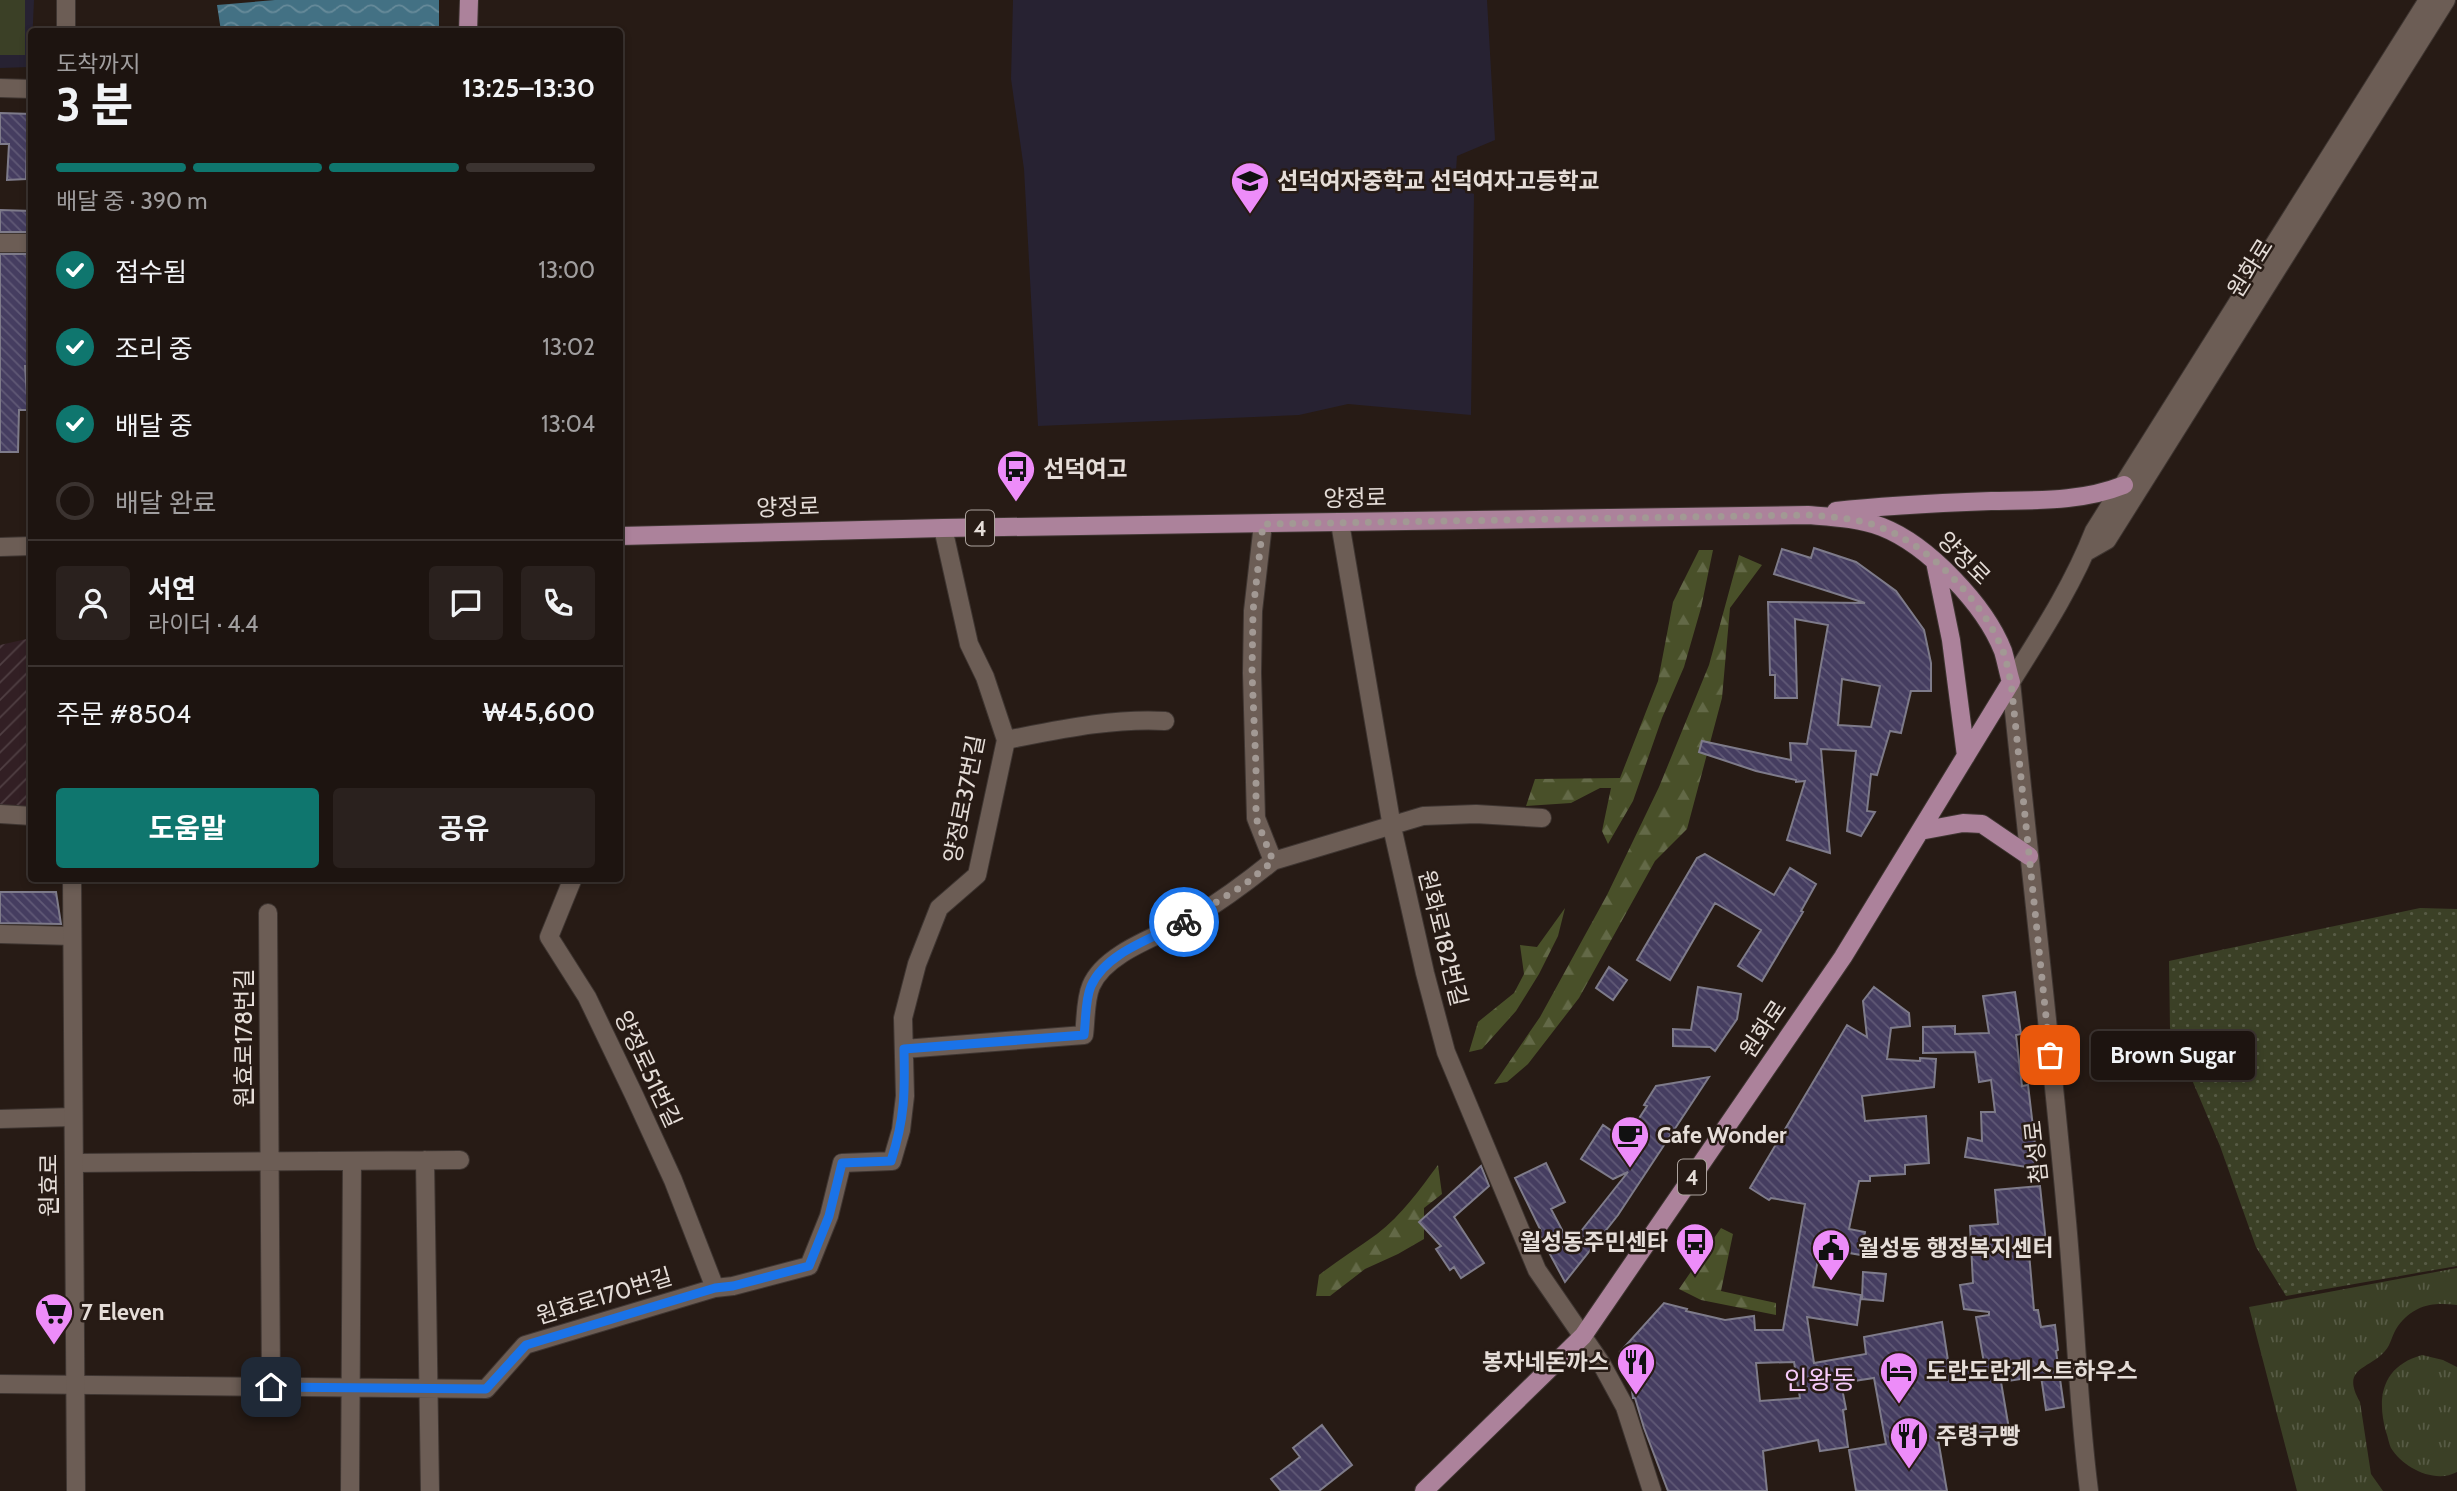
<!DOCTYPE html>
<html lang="ko">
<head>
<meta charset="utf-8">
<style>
  :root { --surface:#1d1410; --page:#2a211e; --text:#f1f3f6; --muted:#a09e9f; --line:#3b3330; --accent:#0f766e }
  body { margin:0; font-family:Cabin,"Noto Sans KR",sans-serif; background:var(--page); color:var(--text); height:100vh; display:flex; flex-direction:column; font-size:26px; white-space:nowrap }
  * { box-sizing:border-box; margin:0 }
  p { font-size:23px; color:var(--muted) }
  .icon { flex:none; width:38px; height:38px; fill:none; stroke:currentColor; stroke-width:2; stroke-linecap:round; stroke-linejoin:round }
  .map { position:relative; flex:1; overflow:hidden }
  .panel { position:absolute; left:28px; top:28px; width:595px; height:854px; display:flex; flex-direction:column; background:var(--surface); border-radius:7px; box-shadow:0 4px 10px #0003,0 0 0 2px var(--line) }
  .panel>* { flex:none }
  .pin { position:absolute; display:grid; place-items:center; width:60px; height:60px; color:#fff; margin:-30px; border-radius:14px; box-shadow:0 4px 10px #0006 }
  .courier { position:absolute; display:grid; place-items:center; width:70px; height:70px; margin:-35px; border:5px solid #1a73e8; border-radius:50%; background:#fff; color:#222; box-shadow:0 2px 9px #0007 }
  .bubble { position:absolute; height:49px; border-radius:7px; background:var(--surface); box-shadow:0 4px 10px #0003,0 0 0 2px var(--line); font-size:23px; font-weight:700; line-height:49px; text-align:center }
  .summary em { font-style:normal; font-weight:700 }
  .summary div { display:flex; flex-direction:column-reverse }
  .summary { display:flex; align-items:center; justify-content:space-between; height:119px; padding:0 28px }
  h1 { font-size:46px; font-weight:700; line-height:52px }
  .bar { display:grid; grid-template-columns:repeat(4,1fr); gap:10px 7px; align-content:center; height:84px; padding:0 28px }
  .bar i { height:9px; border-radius:5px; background:var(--line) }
  .bar .selected { background:var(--accent) }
  .bar p { grid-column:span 4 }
  .line { display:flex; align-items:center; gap:18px; padding:0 28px; border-top:2px solid var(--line) }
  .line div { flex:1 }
  .round { display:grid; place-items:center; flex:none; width:74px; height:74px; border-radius:7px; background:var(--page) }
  ol { padding:0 28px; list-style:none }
  li { display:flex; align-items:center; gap:21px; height:77px }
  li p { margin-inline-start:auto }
  li .icon { padding:7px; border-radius:50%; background:var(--accent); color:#fff; stroke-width:4 }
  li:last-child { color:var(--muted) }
  li i { width:38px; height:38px; border:4px solid var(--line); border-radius:50% }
  .primary-button { display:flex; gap:14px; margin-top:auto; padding:14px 28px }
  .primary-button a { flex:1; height:80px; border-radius:7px; background:var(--accent); color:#fff; font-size:28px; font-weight:700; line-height:80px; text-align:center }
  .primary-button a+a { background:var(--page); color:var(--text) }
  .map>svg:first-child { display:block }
</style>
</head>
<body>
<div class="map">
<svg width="2457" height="1491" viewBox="0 0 2457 1491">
  <defs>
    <pattern id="industrial-furrows" width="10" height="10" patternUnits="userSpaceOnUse" patternTransform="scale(1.75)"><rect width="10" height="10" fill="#321f24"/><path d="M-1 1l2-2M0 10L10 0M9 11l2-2" fill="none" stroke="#503f43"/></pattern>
    <pattern id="grass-tufts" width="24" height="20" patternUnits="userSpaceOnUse" patternTransform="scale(1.75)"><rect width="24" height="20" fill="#3b4026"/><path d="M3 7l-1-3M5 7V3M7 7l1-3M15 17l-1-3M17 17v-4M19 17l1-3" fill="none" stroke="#575b45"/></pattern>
    <pattern id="forest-firs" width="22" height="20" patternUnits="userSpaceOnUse" patternTransform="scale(1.75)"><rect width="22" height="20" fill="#495029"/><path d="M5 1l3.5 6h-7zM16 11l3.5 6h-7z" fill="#636947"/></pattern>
    <pattern id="garden-dots" width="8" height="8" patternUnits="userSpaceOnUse" patternTransform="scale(1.75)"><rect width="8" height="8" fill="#3b4026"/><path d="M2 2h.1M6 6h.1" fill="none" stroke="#575b45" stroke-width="1.8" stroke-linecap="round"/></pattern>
    <pattern id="water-waves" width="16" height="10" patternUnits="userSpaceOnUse" patternTransform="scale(1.75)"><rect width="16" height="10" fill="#437184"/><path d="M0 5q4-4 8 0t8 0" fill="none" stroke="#678b9a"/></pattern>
    <pattern id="building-back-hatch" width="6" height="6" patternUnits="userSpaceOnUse" patternTransform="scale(1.75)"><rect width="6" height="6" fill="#453d60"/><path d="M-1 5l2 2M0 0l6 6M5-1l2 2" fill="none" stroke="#605976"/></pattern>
  </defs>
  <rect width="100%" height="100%" fill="#271b15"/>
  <path fill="url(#industrial-furrows)" d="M31,638V815L0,811V645Z"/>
  <path fill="#272232" d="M0,0H34L31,67L0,68Z
    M1013,0H1487L1495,140L1457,156L1455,186L1474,194L1471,415L1348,404L1299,415L1038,426L1024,169L1011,79Z"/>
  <path fill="url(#grass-tufts)" d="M2457,1268V1305C2432,1302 2414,1305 2398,1326C2392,1334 2391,1345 2385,1351C2369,1370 2340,1367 2360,1402L2371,1474L2383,1491H2297L2249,1307Z
    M2422,1355L2443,1360L2457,1367V1472C2435,1484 2403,1468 2391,1448C2389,1444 2388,1437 2386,1432C2376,1396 2383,1366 2422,1355Z"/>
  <path fill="url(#forest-firs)" d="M1699,550H1713L1701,608L1684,667L1662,718L1633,801L1608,844L1602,831L1611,788H1600L1571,803L1526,806L1535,779L1620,778L1658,681L1673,602Z
    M1739,555L1762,565L1730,608L1722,698L1687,829L1655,861L1579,998L1528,1064L1507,1082L1494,1084L1540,1017L1607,895L1659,787L1709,665Z
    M1565,908L1558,936L1539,974L1516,1011L1482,1049L1469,1052L1478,1022L1514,993L1524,974L1520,945L1537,947Z
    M1438,1165L1442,1194L1424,1208V1239L1398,1254L1365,1269L1330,1296H1316L1319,1275C1338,1260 1358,1248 1377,1234C1401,1216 1420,1189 1438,1165Z
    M1721,1228L1733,1234L1721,1291L1776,1303V1315L1701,1300L1679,1289Z"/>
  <path fill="url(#garden-dots)" d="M2420,908L2457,909V1266L2286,1296L2256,1247L2220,1146L2170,1028L2169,961Z"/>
  <path fill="#3b4026" d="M0,0H25V55H0Z"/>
  <path fill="url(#water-waves)" d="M275,0H439V31H221L217,5Z"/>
  <path fill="url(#building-back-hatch)" stroke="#7e7b8a" stroke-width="2" fill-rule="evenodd" d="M0,113L32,114V144H27L26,179L7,180L9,144H0Z
    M0,210L32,211V232H0Z
    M0,254H32V366H25L28,410H19L18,452H0Z
    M1814,548L1856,562L1896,591L1924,630L1931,663V691H1911L1901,733L1890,731L1877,775L1871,774L1867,811L1875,812L1861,836L1847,831L1856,751L1821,749L1830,853L1787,840L1805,781L1796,782V780L1756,771L1699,752L1702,741L1791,760L1790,743L1807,744L1828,625L1795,619L1797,698H1775V675H1770L1768,602L1865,603L1774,574L1782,549L1811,558ZM1842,679L1880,686L1871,727L1838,725Z
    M1705,854L1774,895L1790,868L1816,884L1801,911L1803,912L1762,981L1738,966L1761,930L1715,903L1670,980L1637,960L1697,858Z
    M0,892H56L61,924L0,923Z
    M1609,967L1627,980L1613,1000L1596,988Z
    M1698,987L1741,994L1737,1019L1715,1051L1710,1047L1673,1046V1029L1691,1030Z
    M1874,987L1909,1013L1910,1026L1891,1028L1887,1059L1920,1061V1058L1936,1059L1934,1087L1862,1096L1865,1121L1926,1116L1929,1163L1905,1165V1174L1870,1176V1181H1859L1849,1229L1865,1232L1861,1255L1820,1248L1813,1287L1861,1295L1857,1325L1807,1317L1814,1363L1866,1354L1864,1337L1942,1322L1949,1367L1984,1363L1976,1317L1989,1315V1312L1964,1309L1960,1285L1973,1283L1970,1226L1998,1224L1995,1190L2040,1186L2047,1252L2029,1253L2034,1310H2038L2041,1327L2055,1325L2058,1350L2056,1351L2064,1407L2046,1410L2041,1376L2001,1382L2009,1429L1938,1439L1947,1491H1856L1849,1450L1886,1444L1874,1378L1841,1383L1846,1409L1843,1410L1848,1447L1820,1451L1818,1440L1763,1451L1767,1491H1668L1644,1428L1635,1398H1633L1627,1358L1620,1352L1664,1303L1687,1309L1686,1311L1725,1320L1754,1316L1755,1330H1783L1805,1204L1771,1198L1769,1200L1750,1188L1847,1025L1867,1037L1863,1001ZM1794,1362L1800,1398L1760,1401L1756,1363Z
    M2015,992L2021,1034L2016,1035L2022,1086L2028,1085L2038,1169L1965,1157L1968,1138L1982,1141L1981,1112H1995L1991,1080L1979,1082L1975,1052L1923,1053V1027L1955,1026V1034L1989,1033L1983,996Z
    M1709,1077L1618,1215L1565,1282L1538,1232L1541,1231L1515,1178L1546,1163L1565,1202L1551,1209L1570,1245L1628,1172L1613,1179L1581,1159L1603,1125L1625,1140L1647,1106L1644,1105L1656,1086Z
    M1481,1166L1489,1186L1454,1217L1484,1263L1461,1278L1454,1267L1450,1270L1436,1249L1441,1246L1419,1222Z
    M1863,1272L1886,1274L1883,1301L1862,1299Z
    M1322,1425L1352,1465L1319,1491H1281L1271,1479L1300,1457L1293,1448Z"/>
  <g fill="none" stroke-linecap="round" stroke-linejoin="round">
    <g stroke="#3e3531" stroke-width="20">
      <path id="minor" d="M0,88L32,89
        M0,243H32
        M1340,523L1392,827L1425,973L1446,1052L1537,1270L1601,1363L1625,1407L1652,1491
        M0,547L32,546
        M1006,740C1058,730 1111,718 1165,721
        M0,814L32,816
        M1273,861L1423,816L1476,814L1542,818
        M573,878L549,937L587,997L634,1095L673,1180L715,1288
        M268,913L271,1387
        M0,934L72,936
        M904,1049L1084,1035C1086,1020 1085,1000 1091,986C1105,952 1162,935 1193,918C1221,901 1247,882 1273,861L1256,818L1252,673L1253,611L1263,524
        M0,1119L73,1117
        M425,1160L430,1491
        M74,1163L460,1160
        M0,1384L486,1389L525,1345L715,1288L733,1286L809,1266L829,1216L842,1163L892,1161L901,1130L905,1096L903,1018L917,964L939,908L977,875L1006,740L985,677L969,644L943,528
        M350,1491L352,1161"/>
    </g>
    <g stroke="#3e3531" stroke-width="20">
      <path id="tertiary" d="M66,0V32
        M2086,552L2107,540L2446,0
        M72,878L76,1491
        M2089,1491C2077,1398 2075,1304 2066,1211C2050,1034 2029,858 2011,682C2041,634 2073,585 2094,531L2428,0"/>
    </g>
    <g stroke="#3e3531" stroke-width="20">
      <path id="primary" d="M468,32L469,0
        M1836,511C1888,505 1939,503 1991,501C2037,500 2081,502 2124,485
        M620,536L943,528L1808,515C1833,517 1859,518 1882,527C1928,545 1985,605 2003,651C2006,661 2008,672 2011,682L1843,957L1583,1336L1424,1491
        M1935,562L1951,640L1966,756
        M1920,831L1963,823L1982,824L2029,856"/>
    </g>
    <use href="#minor" stroke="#6c5d55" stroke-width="18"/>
    <use href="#tertiary" stroke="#6c5d55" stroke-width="18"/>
    <use href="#primary" stroke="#ac829b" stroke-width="18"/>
  </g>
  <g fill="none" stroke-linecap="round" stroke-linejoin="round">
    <path stroke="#a29994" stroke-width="7" stroke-dasharray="0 12.6" d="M1184,922L1244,885L1273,861L1256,818V767L1252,673L1253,611L1263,524L1808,515C1833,517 1859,518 1882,528C1930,546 1985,604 2003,651C2007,661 2008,672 2011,682L2050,1055"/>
    <path stroke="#1a73e8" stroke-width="9" d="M271,1387L486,1389L526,1345L715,1288L733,1286L809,1266L829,1216L842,1163L891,1161C905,1118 905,1092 904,1049L1084,1035C1086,1020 1085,1000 1091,986C1106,952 1154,938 1184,922"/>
  </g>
  <defs>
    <g id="school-pin" transform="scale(2.0125)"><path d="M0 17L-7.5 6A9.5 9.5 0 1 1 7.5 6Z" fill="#ed8cf9" stroke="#271b15"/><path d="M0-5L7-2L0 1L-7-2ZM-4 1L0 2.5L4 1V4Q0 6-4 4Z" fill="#111"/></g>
    <g id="bus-pin" transform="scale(2.0125)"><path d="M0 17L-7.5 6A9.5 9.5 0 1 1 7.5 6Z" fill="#ed8cf9" stroke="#271b15"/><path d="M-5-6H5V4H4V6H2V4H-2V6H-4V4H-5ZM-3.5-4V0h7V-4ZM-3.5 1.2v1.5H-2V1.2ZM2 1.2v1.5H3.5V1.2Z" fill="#111"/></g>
    <g id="cafe-pin" transform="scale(2.0125)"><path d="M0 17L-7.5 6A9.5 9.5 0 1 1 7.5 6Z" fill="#ed8cf9" stroke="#271b15"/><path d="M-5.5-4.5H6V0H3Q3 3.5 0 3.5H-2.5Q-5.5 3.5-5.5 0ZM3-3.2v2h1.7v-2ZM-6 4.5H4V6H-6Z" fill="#111"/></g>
    <g id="civic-pin" transform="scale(2.0125)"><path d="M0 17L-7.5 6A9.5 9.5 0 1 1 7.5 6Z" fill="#ed8cf9" stroke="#271b15"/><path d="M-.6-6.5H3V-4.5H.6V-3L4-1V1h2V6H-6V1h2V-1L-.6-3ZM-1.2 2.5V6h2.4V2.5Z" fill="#111"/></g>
    <g id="supermarket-pin" transform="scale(2.0125)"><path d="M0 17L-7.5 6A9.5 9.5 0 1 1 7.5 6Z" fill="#ed8cf9" stroke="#271b15"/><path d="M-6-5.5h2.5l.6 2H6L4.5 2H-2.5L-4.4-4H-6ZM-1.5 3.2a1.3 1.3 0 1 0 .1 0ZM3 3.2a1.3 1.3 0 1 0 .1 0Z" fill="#111"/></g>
    <g id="restaurant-pin" transform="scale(2.0125)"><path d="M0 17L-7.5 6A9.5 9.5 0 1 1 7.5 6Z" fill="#ed8cf9" stroke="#271b15"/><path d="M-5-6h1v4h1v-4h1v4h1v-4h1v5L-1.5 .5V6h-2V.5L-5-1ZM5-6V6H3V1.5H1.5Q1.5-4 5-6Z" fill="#111"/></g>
    <g id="hotel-pin" transform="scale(2.0125)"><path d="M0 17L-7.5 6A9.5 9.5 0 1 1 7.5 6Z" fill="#ed8cf9" stroke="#271b15"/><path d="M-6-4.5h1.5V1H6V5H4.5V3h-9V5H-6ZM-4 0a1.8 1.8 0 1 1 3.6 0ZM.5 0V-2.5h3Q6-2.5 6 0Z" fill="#111"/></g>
  </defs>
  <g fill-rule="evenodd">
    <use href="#school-pin" x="1250" y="181"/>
    <use href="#bus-pin" x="1016" y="469"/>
    <use href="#cafe-pin" x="1630" y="1135"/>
    <use href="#bus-pin" x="1695" y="1242"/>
    <use href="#civic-pin" x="1831" y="1248"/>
    <use href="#supermarket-pin" x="54" y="1312"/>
    <use href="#restaurant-pin" x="1636" y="1362"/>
    <use href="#hotel-pin" x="1899" y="1371"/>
    <use href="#restaurant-pin" x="1909" y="1436"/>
  </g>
  <g text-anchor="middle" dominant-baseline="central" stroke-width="5" stroke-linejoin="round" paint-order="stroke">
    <g fill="#271b15" stroke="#aca39e" stroke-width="2">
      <rect x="966" y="510.5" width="28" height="35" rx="5"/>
      <rect x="1678" y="1159.5" width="28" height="35" rx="5"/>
    </g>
    <g font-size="21" font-weight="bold" fill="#e5ddd8">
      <text x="980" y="528">4</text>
      <text x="1692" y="1177">4</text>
    </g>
    <g font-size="23" font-weight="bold" fill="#e5ddd8" stroke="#271b15" text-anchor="start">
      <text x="1277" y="181">선덕여자중학교 선덕여자고등학교</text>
      <text x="1043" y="469">선덕여고</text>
      <text x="1657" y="1135">Cafe Wonder</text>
      <text x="1668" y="1242" text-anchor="end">월성동주민센타</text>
      <text x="1858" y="1248">월성동 행정복지센터</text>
      <text x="81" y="1312">7 Eleven</text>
      <text x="1609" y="1362" text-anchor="end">봉자네돈까스</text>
      <text x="1926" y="1371">도란도란게스트하우스</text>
      <text x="1936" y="1436">주령구빵</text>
    </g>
    <g font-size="23" fill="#e5ddd8" stroke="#271b15">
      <text transform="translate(2250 268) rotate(-58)">원화로</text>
      <text transform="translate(1355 498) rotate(-1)">양정로</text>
      <text transform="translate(788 507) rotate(-2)">양정로</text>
      <text transform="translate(1964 558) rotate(45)">양정로</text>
      <text transform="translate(964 799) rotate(-79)">양정로37번길</text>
      <text transform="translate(1443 938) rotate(76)">원화로182번길</text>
      <text transform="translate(1763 1029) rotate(-56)">원화로</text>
      <text transform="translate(244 1038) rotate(-90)">원효로178번길</text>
      <text transform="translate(648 1069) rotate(65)">양정로51번길</text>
      <text transform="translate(2036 1152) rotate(-96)">첨성로</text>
      <text transform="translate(49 1185) rotate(-90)">원효로</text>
      <text transform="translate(604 1296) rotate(-17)">원효로170번길</text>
    </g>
    <g font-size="26" fill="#f6cafa" stroke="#271b15">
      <text x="1820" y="1380">인왕동</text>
    </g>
  </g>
</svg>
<div class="pin" style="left:2050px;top:1055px;background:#ea580c"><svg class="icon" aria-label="bag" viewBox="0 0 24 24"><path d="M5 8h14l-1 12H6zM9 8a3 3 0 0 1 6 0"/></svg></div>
<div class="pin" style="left:271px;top:1387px;background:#1f2937"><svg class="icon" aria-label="home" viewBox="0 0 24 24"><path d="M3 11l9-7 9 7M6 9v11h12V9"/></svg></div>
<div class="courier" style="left:1184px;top:922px"><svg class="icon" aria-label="bike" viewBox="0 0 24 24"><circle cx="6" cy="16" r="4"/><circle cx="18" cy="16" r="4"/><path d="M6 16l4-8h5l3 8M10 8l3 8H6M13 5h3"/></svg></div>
<div class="bubble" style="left:2091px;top:1031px;width:164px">Brown Sugar</div>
<section class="panel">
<div class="summary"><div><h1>3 분</h1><p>도착까지</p></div><em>13:25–13:30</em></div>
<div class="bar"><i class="selected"></i><i class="selected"></i><i class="selected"></i><i></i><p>배달 중 · 390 m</p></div>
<ol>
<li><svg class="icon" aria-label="check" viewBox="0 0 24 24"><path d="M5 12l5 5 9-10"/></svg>접수됨<p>13:00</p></li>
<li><svg class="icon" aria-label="check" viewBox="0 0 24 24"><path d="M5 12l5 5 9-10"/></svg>조리 중<p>13:02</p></li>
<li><svg class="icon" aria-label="check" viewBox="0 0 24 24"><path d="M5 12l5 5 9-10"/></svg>배달 중<p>13:04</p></li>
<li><i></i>배달 완료</li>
</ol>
<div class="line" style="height:126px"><a class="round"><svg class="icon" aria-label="person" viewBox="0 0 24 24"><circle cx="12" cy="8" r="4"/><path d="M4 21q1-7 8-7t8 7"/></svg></a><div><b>서연</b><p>라이더 · 4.4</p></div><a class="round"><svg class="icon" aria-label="chat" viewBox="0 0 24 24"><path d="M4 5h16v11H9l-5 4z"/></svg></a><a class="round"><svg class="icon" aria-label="phone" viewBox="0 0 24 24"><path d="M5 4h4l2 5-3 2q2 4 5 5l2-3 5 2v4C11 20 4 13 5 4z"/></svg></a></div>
<div class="line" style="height:91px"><div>주문 #8504</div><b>₩45,600</b></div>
<div class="primary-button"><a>도움말</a><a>공유</a></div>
</section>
</div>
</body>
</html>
